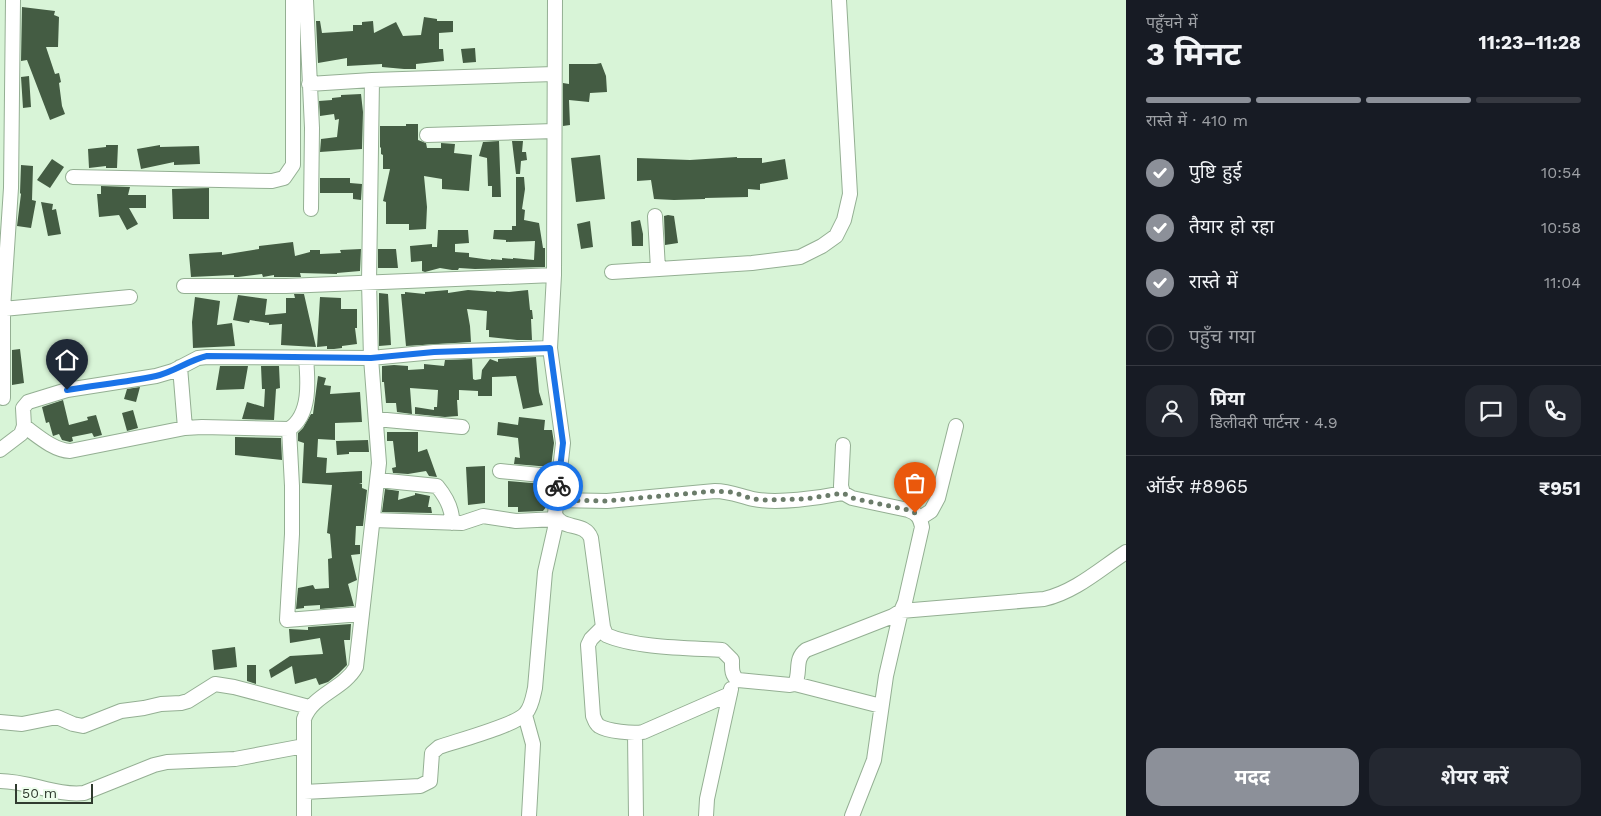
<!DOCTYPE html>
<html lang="hi">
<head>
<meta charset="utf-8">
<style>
  :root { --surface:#171b24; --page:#242831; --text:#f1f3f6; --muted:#9ea1a6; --line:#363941; --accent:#8c9099 }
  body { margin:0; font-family:"Work Sans","Noto Sans Devanagari",sans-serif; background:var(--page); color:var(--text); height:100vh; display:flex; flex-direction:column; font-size:19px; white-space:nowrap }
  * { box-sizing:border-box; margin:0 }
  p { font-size:16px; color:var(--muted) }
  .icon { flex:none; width:28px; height:28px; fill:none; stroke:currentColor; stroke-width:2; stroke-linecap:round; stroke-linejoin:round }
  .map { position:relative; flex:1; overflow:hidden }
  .side { display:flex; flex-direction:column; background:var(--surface); width:475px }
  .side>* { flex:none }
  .scale { position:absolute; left:15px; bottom:12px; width:78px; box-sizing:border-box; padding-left:5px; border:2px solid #303b2f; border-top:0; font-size:14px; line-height:18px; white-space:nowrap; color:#303b2f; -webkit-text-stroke:4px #edfeec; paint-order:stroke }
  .pin { position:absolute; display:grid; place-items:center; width:42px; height:42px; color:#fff; margin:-51px -21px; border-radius:50% 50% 50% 0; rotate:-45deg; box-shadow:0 0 5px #0007 }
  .pin .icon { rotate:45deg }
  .courier { position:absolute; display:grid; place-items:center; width:50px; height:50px; margin:-25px; border:4px solid #1a73e8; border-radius:50%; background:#fff; color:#222; box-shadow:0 1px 6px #0007 }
  .head em { font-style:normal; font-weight:700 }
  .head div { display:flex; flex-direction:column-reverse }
  .head { display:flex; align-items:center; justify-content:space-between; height:85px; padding:0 20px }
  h1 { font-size:32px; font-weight:700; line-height:38px }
  .bar { display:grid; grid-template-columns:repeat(4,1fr); gap:8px 5px; align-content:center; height:60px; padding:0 20px }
  .bar i { height:6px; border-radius:4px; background:var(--line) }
  .bar .active { background:var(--accent) }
  .bar p { grid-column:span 4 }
  .line { display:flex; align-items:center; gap:12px; padding:0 20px; border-top:1px solid var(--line) }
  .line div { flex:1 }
  .round { display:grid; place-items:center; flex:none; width:52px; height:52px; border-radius:15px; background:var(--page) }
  ol { padding:0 20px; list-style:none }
  li { display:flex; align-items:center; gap:15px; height:55px }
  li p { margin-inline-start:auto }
  li .icon { padding:5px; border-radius:50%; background:var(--accent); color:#fff; stroke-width:4 }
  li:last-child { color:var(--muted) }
  li i { width:28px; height:28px; border:2px solid var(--line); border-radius:50% }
  .primary-button { display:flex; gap:10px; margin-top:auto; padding:10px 20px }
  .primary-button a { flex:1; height:58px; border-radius:15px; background:var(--accent); color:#fff; font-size:20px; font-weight:700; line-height:58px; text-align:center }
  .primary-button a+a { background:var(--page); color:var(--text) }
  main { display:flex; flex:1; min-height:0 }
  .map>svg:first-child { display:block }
</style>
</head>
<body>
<main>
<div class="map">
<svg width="1126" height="816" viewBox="0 0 1126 816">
  <rect width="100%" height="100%" fill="#d8f4d7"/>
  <path fill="#445c43" d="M22,7L55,11L54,15L59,17L58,47H46L55,74L59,73L61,82L59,83L62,106L65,114L50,120L27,60L21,61Z
    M424,17L437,19V21H453V32L439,33V49H443L444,61L416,64V69H404L382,67V64L347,66V58L318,63L316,21H320L322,33L353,31V25H362V22L373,21L374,33L396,22L403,36L421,35Z
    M475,48L476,62L463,63L461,49Z
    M601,63L606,76L607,92L590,93L589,102L569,100L570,125L563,126V83L569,84V64H596Z
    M29,76L31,107L23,108L21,77Z
    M361,94L363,112L362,149L320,152L321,139L337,137L339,119L335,120L334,114L320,116L319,101L332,100V98L341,97V95Z
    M406,124H418V140L426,143L427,148H441V143L455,144L454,153L472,155L469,191L442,189V179L424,176L427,207L426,229L409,230V224H386V202L383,201L390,169H383V155L381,154V148L380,147V126H406Z
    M499,141L501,197H492V186H488L487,158L479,156L483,142Z
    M512,141H523L522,152H526L527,160L521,161L520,174H516Z
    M106,145H118L117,168H106V166L89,168L88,149L106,147Z
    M160,145V147L199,146L200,164L174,165V162L141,169L137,149Z
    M600,155L605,199L576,202L571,158Z
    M737,157V158H762V163L785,159L788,179L760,184V190L748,189V197L705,198V199L674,200L654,199L651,180L637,181V158L690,160Z
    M52,159L64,167L50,188L37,180Z
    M21,165L33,166L32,200L36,201L31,228L17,226L21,194L20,193Z
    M516,177H524L525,189L522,209L525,210L524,220L539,223L543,248H545V267L475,269L459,268L458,270H452L440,268L425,272L422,271V261L411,262L410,246L432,244V247H437L438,230H468L469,243L455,244V252L469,253V257L491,260V259L502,260V258L513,259V258L534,260L535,241L506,242V240L493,239L494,230H512V226H516Z
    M320,178H350V183L362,184L361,200L353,199V193H320Z
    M101,186L130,187L128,195H146V208H129L138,224L127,230L119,215L99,217L97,194H101Z
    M209,188V219H173L172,189Z
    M41,202L53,204L52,210L56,209L61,234L48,236Z
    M668,215L674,216L678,243L665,245L664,216Z
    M640,220L643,234V246H632L631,222Z
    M590,221L593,247L581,249L577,224Z
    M293,242L295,256L310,252V250H320V254L341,253L340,250L361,249L360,271L337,273V274L300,273L301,277H274V275L263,277L262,274L238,277H234V275L191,277L189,254L222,252V255L259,249V246Z
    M378,249H396L398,268H378Z
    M448,290V293L468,290L496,292V291L509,292L528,290L530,310H532L533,319H531L532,340H517L489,337V330H486L487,311L467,309L470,326L471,342L406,346L401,294H405V292L425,294V292Z
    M379,293L388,294L391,345L379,346Z
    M294,294H304L316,347L281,345L282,324L269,325V323L250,320L249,323L233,320L238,295L267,299L265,315L286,313V298H295Z
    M195,297L220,301L217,325L232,323L235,346L193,348L192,322Z
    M320,297L341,298V309H357V328H355L357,344L342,346V348L334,349H327V346L317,347Z
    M20,349L24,383L12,385V350Z
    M536,357L539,392L543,405L523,409L516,376L492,377V396H478V391L459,390V400H457L458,416L445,417L415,414V407L434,410V407H437L438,390L410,388L412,414L397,412L396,403H386L384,382H382V366L394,365L408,366V370L424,369V364L444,366L445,360L472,359L473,379L475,380L481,379L482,370L490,359L498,362V359Z
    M220,366H248L244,389L216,390Z
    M261,366H279L280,388L276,389L274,420L242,419L247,402L264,407L265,389H262Z
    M318,376L326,378L324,385L331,386L330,394L360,392L362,422L335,423V440L318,439L317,457L327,458L326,473L362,471V483L359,484H362V488L367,490L363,526H356L355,545H360V554L351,555L357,580L348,584L354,606L320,609V605L304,606V608L296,609L298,588L313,585L315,589L329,588L328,559L332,558L330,534L327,533L332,485L302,483L304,443L298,441V433L303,428L311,414H313Z
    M140,387L136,402L124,399L127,389Z
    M63,400L69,425L88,420L87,417L96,415L102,435L94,437L92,433L72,437L73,441L70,442L62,440L59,434L53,436L49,422L46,423L42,407Z
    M133,410L138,428L127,431L122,413Z
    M519,417L545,420L544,430H552L554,443L551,467L514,464L515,457L520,458L518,438L497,435L498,422L518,425Z
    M387,432H418V452L427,449L437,477L429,476L426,471L408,474L393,473L392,468L396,467L393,441H387Z
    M235,437L281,438L282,460L235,455Z
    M368,440L369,452H349V454L337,455L336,441Z
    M485,466V503L468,505L466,467Z
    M508,481L544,484L536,491L548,502L547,506L543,511L518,512V507H508Z
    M385,489L399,491L398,500L415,495V493L430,496L428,507H431L432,513L382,512Z
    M351,624L350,640H344L347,665L338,674L328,682L319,685L316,678L295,684L292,666L271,678L269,670L290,656L323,654L320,638L290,643L289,629L308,630V627Z
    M235,647L237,667L214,670L212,650Z
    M247,665H256V684L247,681Z"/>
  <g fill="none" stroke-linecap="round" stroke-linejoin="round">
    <g stroke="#94af93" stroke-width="16">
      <path id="minor" d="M306,0L312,128L311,209
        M555,0L554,275L550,348L563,443L555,514C561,531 585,521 591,538L603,627L606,635C635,648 690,648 722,650L732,660C732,668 731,675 738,680L790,685L795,684C801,672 794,659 806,650L893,616L901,611L905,602L922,527C920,517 917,513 908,510L852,498L843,493L841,486L843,445
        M372,80L554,74
        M427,135L554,131
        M73,177L272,181L284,178L293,165V0
        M655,216L658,269
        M612,272L752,263L800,257L822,246L836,236L844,220L850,194L839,0
        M184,286H286L554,275
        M3,309L130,297
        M180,367L185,428
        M3,398V309L11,188L13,0
        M376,419L462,427
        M24,426C38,436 53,450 70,451L185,428L202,427L289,429C311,415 308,381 306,358
        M289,429L292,486V534L287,620L361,614
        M0,450L21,434L24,426L23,408L28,402L67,390L156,376L173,371L198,358L207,357L371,358L434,352L550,348
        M500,471L560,477
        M378,480L437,486C446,497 453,509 452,523
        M556,500L607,501L715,491C729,491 740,496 753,499C777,504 819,498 843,493
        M920,518L931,511L938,498L956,426
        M603,627L591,639L588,645L593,716C595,720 595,723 599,726C607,731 633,734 643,732L730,694
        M795,684L881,706
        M525,715L533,744L529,816
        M0,722L22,724L57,717L73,724L83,726L121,711L144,708L161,704L181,703L188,701L215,684L234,687L309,707
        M635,733L636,816
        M0,781C29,781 56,796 84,793L154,765L167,762L235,759L304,746
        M304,792L420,786L430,781L432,753L439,747C456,741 517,725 526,713C532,706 533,696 535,688L545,572L557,519L516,521L483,516L462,523L373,520
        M304,816V719C312,695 344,689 356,667L379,463L371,358L369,282L372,80L309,84
        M706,816L707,799L731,689
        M852,816L874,760L886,676L901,611L1044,599C1075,592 1100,569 1126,552"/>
    </g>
    <use href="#minor" stroke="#fff" stroke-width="14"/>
  </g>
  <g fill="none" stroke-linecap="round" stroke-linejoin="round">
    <path stroke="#6b7c6a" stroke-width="5" stroke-dasharray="0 9" d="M558,486L556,500L606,501L715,491L732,492L753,499L766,500L805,499L843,493L852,498L908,510L915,513"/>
    <path stroke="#1a73e8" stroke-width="6" d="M67,390C97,385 127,382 156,376C174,372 189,360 207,356L371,358L434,352L550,348L563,443L558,486"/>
  </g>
</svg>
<div class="scale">50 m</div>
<div class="pin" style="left:915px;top:513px;background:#ea580c"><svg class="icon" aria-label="bag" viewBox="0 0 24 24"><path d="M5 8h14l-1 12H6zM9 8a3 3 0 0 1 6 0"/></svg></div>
<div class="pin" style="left:67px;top:390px;background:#1f2937"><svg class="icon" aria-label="home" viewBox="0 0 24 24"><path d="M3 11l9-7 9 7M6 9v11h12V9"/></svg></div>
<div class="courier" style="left:558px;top:486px"><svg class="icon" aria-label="bike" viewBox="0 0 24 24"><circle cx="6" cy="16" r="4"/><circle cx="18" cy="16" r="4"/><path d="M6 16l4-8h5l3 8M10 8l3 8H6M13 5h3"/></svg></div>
</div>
<section class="side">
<div class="head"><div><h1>3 मिनट</h1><p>पहुँचने में</p></div><em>11:23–11:28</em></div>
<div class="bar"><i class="active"></i><i class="active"></i><i class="active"></i><i></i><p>रास्ते में · 410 m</p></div>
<ol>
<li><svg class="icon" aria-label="check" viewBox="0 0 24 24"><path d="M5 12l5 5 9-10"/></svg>पुष्टि हुई<p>10:54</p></li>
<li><svg class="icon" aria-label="check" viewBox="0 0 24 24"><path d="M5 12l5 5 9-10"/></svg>तैयार हो रहा<p>10:58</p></li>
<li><svg class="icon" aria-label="check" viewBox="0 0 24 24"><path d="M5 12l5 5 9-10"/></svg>रास्ते में<p>11:04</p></li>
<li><i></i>पहुँच गया</li>
</ol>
<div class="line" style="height:90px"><a class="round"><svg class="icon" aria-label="person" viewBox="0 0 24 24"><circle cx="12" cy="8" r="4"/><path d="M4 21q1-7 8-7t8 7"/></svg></a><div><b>प्रिया</b><p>डिलीवरी पार्टनर · 4.9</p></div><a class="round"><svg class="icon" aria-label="chat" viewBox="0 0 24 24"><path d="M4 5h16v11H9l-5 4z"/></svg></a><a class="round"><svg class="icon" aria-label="phone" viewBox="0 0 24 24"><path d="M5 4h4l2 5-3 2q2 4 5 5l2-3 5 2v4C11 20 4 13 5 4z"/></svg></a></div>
<div class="line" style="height:65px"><div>ऑर्डर #8965</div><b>₹951</b></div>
<div class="primary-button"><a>मदद</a><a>शेयर करें</a></div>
</section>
</main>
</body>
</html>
